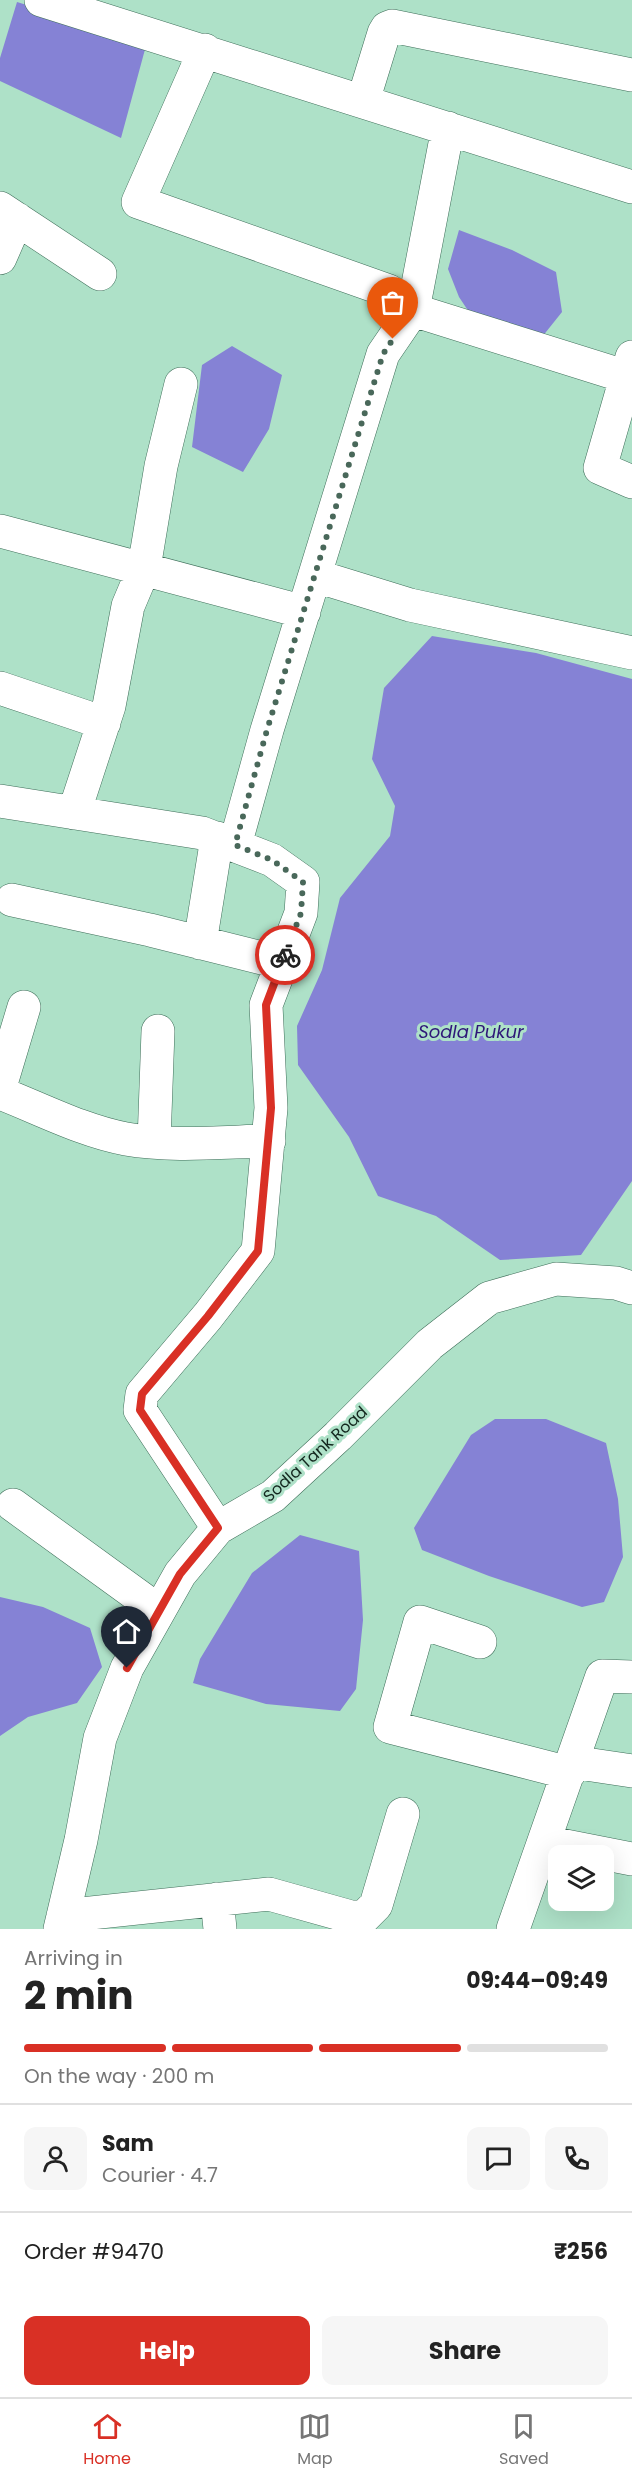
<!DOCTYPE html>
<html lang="en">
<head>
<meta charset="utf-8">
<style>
  :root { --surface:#fff; --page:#f6f6f6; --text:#222; --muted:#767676; --line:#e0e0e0; --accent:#d93025 }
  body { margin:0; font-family:Poppins,sans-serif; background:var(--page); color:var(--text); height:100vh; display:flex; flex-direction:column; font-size:22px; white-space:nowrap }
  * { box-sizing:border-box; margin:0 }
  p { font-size:20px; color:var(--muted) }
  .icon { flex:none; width:33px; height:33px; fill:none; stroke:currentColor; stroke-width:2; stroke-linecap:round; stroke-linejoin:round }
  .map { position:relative; height:1929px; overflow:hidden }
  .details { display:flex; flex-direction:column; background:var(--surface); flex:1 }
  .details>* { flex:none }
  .fabs { position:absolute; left:548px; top:1845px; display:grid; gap:12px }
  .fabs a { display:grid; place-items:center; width:66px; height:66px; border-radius:12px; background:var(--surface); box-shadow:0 6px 24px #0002; font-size:30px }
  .pin { position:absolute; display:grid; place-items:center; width:51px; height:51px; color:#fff; margin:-62px -26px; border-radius:50% 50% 50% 0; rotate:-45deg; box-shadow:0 0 6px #0007 }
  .pin .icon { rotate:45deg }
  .courier { position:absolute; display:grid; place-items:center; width:60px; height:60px; margin:-30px; border:4px solid #d93025; border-radius:50%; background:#fff; color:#222; box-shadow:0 2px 8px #0007 }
  .headline em { font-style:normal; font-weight:700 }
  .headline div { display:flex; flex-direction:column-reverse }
  .headline { display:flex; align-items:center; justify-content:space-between; height:102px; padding:0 24px }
  h1 { font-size:39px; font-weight:700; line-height:45px }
  .bar { display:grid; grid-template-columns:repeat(4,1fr); gap:9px 6px; align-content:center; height:72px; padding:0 24px }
  .bar i { height:8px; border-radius:4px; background:var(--line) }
  .bar .on { background:var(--accent) }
  .bar p { grid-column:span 4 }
  .line { display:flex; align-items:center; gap:15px; padding:0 24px; border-top:2px solid var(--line) }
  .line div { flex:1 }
  .round { display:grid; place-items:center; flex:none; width:63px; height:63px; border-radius:12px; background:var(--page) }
  .button { display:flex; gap:12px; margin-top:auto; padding:12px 24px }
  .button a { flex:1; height:69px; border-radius:12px; background:var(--accent); color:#fff; font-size:24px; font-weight:700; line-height:69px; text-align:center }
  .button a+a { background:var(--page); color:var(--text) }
  .dock { display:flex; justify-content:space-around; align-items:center; height:84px; border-top:2px solid var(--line); background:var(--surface); font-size:16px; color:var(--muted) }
  .dock a { display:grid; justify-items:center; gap:3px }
  .dock .on { color:var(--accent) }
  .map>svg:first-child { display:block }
</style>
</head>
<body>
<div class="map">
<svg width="632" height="1929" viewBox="0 0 632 1929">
  <rect width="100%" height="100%" fill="#aee1c8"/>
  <path fill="#8582d5" d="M17,2L147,42L121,138L0,81V58Z
    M459,230L512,250L556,272L562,312L542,337L469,312L459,297L448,269Z
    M232,346L282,375L269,429L243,472L192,447L202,365Z
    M432,636L536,653L632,679V1181L581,1255L500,1260L436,1216L378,1196L349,1137L298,1065L297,1026L322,970L340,898L390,836L395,806L372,759L384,688Z
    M495,1419H546L606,1443L618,1499L623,1557L604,1602L582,1607L489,1576L422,1550L414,1528L471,1435Z
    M300,1535L359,1551L363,1620L356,1689L340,1711L266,1704L193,1683L200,1659L252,1573Z
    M0,1597L43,1607L90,1628L102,1667L77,1703L28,1717L0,1736Z"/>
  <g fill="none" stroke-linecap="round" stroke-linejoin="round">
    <g stroke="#3e6e59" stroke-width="34">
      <path id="minor" d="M41,0L632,187
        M205,50L138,202L389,291L413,310L448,128
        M363,101L384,33L387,28L392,26L632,75
        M0,208L100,274
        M0,258L17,219
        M632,357L600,468L632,482
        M0,531L304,612
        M316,576L410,605L632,653
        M0,688L104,723
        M0,801L202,833L272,860L303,882L301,913L266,1005L271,1108L258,1251L208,1316L142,1394L140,1410L218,1528
        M74,813L109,706L128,606L144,568L161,466L181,384
        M235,845L267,730L383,354L413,310L627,377
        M12,900L150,930L282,963
        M200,943L217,838
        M0,1087L24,1007
        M0,1093C41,1109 83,1131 126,1139C172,1147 222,1142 269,1141
        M154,1142L158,1031
        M13,1505L159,1611
        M480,1642L420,1622L390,1727L569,1773
        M572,1762L632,1771
        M545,1842L632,1859
        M217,1899L220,1929
        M63,1916L269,1894L351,1917H364L376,1905L403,1814
        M60,1929L81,1840L100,1738L127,1668L180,1574L218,1528L273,1496L338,1436L430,1344L489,1298L556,1279L616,1283L632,1288
        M513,1929L602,1676L632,1677"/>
    </g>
    <use href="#minor" stroke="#fff" stroke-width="33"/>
  </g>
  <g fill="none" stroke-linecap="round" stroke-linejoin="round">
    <path stroke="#49685a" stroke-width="6" stroke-dasharray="0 10.8" d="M285,955L301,913L303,882L272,860L235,845L267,730L383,354L393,339"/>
    <path stroke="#d93025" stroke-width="8" d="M127,1668L180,1574L218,1528L140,1410L142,1394L208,1316L258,1251L271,1108L266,1005L285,955"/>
  </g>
  <g text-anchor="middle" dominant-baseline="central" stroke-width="6" stroke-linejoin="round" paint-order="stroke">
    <g font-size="16" fill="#13271e" stroke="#aee1c8">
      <text transform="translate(315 1454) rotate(-42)">Sodla Tank Road</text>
    </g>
    <g font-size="18" font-style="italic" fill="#2e1778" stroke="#aee1c8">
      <text x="471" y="1031">Sodla Pukur</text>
    </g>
  </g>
</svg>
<div class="fabs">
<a><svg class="icon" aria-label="layers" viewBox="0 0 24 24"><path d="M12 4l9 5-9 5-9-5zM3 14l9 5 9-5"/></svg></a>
</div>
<div class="pin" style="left:393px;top:339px;background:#ea580c"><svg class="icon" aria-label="bag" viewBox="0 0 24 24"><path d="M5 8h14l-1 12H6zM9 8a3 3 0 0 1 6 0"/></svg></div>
<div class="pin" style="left:127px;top:1668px;background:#1f2937"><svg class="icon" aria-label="home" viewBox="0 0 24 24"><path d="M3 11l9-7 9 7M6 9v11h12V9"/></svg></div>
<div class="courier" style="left:285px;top:955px"><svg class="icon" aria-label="bike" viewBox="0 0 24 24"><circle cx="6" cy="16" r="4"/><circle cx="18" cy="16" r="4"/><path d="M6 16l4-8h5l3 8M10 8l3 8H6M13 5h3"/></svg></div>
</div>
<section class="details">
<div class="headline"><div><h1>2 min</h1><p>Arriving in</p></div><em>09:44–09:49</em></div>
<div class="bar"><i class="on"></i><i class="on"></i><i class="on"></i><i></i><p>On the way · 200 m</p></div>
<div class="line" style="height:108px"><a class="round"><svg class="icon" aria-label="person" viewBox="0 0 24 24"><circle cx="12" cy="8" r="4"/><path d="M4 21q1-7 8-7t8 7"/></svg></a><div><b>Sam</b><p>Courier · 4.7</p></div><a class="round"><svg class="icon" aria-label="chat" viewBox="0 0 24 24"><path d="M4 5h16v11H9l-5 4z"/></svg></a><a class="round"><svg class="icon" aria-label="phone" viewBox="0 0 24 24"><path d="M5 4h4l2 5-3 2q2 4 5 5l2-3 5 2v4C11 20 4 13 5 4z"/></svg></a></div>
<div class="line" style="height:78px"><div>Order #9470</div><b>₹256</b></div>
<div class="button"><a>Help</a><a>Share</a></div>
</section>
<nav class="dock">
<a class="on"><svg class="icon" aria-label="home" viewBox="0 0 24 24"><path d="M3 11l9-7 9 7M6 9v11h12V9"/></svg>Home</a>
<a><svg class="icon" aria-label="map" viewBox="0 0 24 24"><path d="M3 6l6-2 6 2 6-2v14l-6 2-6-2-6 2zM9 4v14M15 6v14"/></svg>Map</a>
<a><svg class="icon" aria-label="saved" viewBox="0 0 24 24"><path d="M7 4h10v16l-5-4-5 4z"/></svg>Saved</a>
</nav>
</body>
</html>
